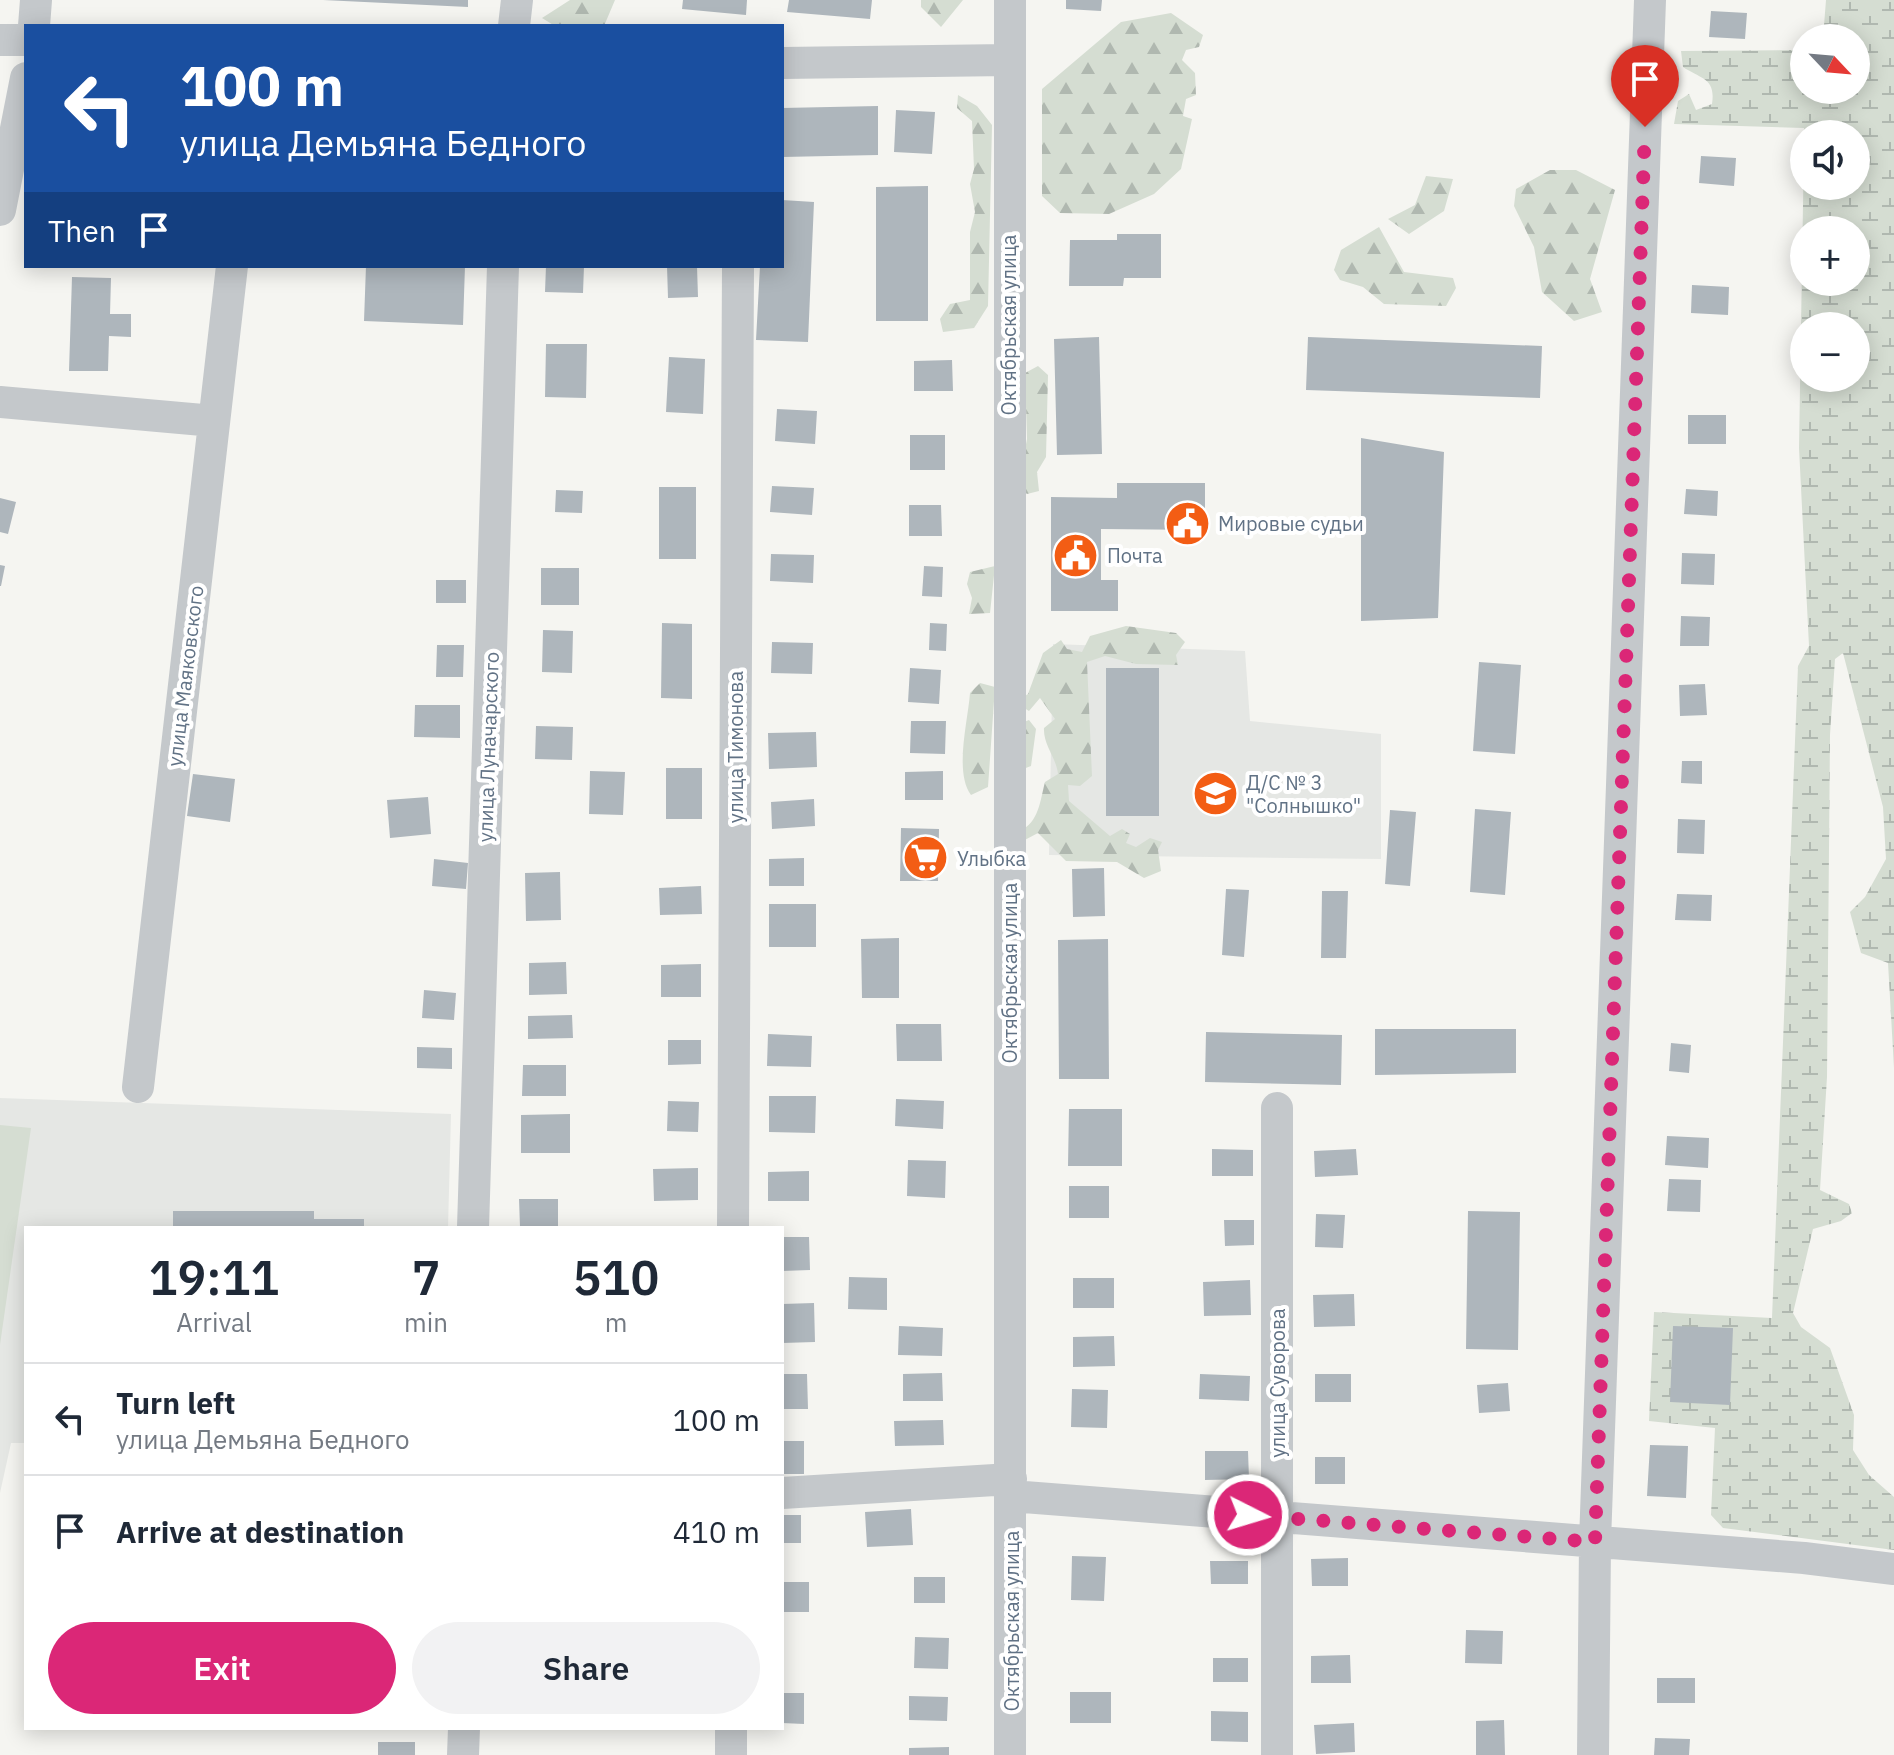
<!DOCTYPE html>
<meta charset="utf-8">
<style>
:root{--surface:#fff;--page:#f2f2f3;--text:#1f2937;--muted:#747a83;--line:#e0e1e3;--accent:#db2777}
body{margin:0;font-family:"IBM Plex Sans",sans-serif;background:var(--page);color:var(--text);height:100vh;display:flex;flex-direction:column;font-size:30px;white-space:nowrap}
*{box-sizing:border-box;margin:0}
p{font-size:26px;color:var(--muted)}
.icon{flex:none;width:44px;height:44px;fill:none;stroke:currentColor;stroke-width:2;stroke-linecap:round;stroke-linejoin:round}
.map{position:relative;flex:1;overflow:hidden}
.drawer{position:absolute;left:24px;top:1226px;width:760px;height:504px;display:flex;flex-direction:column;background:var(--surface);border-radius:0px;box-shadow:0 4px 20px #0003}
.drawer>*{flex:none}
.banner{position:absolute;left:24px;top:24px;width:760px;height:244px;border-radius:0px;box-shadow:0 4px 20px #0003;background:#1a4fa0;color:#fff;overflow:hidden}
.needle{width:52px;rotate:116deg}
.controls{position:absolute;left:1790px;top:24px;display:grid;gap:16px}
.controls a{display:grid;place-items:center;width:80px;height:80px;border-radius:50%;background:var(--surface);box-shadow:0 4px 20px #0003;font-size:40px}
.pin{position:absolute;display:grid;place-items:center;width:68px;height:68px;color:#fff;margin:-82px -34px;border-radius:50% 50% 50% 0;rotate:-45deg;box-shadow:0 0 8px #0007}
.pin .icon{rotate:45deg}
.me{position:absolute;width:88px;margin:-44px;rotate:95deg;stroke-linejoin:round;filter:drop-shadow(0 0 6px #0008)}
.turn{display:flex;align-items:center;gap:28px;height:168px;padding:0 24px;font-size:36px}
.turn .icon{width:104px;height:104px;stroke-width:2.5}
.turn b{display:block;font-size:56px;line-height:68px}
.then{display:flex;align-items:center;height:76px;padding:0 24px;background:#0003;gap:16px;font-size:30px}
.eta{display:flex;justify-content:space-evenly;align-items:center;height:136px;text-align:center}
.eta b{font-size:48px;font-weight:600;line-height:56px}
.button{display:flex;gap:16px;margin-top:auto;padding:16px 24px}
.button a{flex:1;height:92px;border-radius:48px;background:var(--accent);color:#fff;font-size:32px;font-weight:600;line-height:92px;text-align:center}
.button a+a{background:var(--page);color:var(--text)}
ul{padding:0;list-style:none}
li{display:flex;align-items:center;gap:24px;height:112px;padding:0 24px;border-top:2px solid var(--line)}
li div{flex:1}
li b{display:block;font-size:30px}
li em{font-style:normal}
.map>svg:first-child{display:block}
.built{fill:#e5e7e4}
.green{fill:#d5ddd2}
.forest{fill:url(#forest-firs)}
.wetland{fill:url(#wetland-marsh);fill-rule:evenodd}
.building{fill:#aeb6bc}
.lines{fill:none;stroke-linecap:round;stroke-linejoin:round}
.minor{stroke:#c4c8cb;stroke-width:32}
.route{stroke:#db2777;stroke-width:14;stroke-dasharray:0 25.2}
.labels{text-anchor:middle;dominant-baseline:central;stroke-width:8;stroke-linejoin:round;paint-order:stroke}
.street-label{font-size:20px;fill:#617285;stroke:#fff}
.poi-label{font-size:20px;fill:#617285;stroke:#fff;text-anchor:start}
</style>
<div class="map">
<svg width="1894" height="1755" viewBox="0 0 1894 1755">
<defs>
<pattern id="forest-firs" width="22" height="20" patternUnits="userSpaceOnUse" patternTransform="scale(2)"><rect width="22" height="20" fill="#d5ddd2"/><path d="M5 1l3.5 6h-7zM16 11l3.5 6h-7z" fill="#b0b8b0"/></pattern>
<pattern id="wetland-marsh" width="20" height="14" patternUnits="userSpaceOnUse" patternTransform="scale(2)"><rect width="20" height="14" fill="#d5ddd2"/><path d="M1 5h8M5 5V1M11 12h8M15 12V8" fill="none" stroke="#b0b8b0"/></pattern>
</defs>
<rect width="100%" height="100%" fill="#f5f5f1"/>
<path class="built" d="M 1053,644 L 1245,651 L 1250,721 L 1381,734 L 1381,859 L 1049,855 Z
M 0,1098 L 451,1114 L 448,1228 L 26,1228 L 26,1443 L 11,1443 L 0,1493 Z"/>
<path class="green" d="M 0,1125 L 31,1128 L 0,1345 Z"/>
<path class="forest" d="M 570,0 L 615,0 L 604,26 L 555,26 L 542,18 Z
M 921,0 L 963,0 L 941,27 L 921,7 Z
M 1171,13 L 1203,35 L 1199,47 L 1186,50 L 1182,60 L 1195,73 L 1196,95 L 1186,99 L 1183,116 L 1192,119 L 1181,169 L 1154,194 L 1109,214 L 1060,213 L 1042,196 L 1042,89 L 1121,22 Z
M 958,95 L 977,106 L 992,125 L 988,306 L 974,328 L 943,332 L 940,319 L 950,304 L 970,300 L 970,232 L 975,212 L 970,184 L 974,169 L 972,121 L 957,108 Z
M 1550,170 L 1576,170 L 1615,190 L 1590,279 L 1602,312 L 1574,321 L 1542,292 L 1534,247 L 1514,206 L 1516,189 Z
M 1426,176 L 1453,179 L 1444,211 L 1409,234 L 1388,219 L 1415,205 Z
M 1379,227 L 1404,272 L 1453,278 L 1456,288 L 1446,306 L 1384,304 L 1363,287 L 1340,280 L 1334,270 L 1341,250 Z
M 1038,366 L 1048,375 L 1046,457 L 1037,472 L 1039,491 L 1027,494 L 1018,486 L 1027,439 L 1025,373 Z
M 995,566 L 990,613 L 969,614 L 972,598 L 967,584 L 970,572 Z
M 1126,626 L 1176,633 L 1185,642 L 1176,655 L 1178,665 L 1136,664 L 1105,656 L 1087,662 L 1092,776 L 1080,786 L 1068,785 L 1069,801 L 1110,836 L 1122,829 L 1130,834 L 1126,843 L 1136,847 L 1150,838 L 1162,842 L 1158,850 L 1161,871 L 1144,878 L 1117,862 L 1066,861 L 1038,833 L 1021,842 L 1020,831 C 1039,822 1040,801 1045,782 L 1058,774 C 1056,757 1043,745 1044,728 L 1055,719 L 1040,698 L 1029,711 L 1021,706 L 1020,699 L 1028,694 L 1043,653 L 1061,640 L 1067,649 L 1082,652 L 1090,636 Z
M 980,683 L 995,687 L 988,787 L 971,795 C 954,772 968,721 970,693 Z
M 1029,720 L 1036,729 L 1031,766 L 1018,771 L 1019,724 Z"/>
<path class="wetland" d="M 1826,0 L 1894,0 L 1894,1068 L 1888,963 L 1861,953 L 1850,912 L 1865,897 L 1886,859 L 1883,807 L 1843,653 L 1835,659 L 1830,735 L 1827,1077 L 1820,1190 L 1849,1204 L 1852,1213 L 1841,1221 L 1813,1229 L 1793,1313 L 1801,1327 L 1830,1348 L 1854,1415 L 1853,1450 L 1869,1475 L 1894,1497 L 1894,1550 L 1723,1528 L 1711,1515 L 1715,1428 L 1649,1421 L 1654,1312 L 1772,1318 L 1798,666 L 1809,646 L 1799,448 L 1804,144 L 1804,186 L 1856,186 L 1856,134 L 1804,134 L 1804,128 L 1674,124 L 1678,101 L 1689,94 L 1696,110 L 1712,104 C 1716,78 1701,79 1683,67 L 1681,51 L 1804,50 L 1804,90 L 1856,90 L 1856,38 L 1823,38 ZM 1804,230 L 1856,230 L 1856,282 L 1804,282 ZM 1804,326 L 1856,326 L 1856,378 L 1804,378 Z"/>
<path class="building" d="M 323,0 L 468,0 L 468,7 Z
M 683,0 L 747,0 L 746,15 L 682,9 Z
M 789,0 L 872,0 L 870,19 L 787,12 Z
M 1066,0 L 1102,0 L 1101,11 L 1066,9 Z
M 1711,11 L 1747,13 L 1745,39 L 1709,37 Z
M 878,106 L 878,155 L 782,157 L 782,108 Z
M 896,110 L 935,112 L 932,154 L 894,152 Z
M 1701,156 L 1736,158 L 1734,186 L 1699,183 Z
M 928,186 L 928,321 L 876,321 L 876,187 Z
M 782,200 L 814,202 L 808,342 L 756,340 L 760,266 L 782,266 Z
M 1117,234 L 1161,234 L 1161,278 L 1124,278 L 1123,286 L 1069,286 L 1070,240 L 1117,240 Z
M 366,266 L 465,266 L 463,325 L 364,321 Z
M 546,266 L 584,266 L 583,293 L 545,292 Z
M 667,266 L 697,266 L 698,297 L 668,298 Z
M 72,277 L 111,278 L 110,314 L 131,314 L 131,337 L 109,336 L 108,371 L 69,371 Z
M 1692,285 L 1729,287 L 1728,315 L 1691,313 Z
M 1099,337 L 1102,454 L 1057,455 L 1054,339 Z
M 1308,337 L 1542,346 L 1540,398 L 1306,390 Z
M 546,344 L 587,344 L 586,398 L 545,397 Z
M 669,357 L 705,359 L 703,414 L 666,412 Z
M 952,360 L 953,391 L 914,391 L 914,361 Z
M 777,409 L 817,411 L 815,444 L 775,441 Z
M 1688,415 L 1726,415 L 1726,444 L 1688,444 Z
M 910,435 L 945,435 L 945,470 L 910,470 Z
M 1361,438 L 1444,452 L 1438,618 L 1361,621 Z
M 1117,483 L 1205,483 L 1205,530 L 1101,529 L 1101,580 L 1118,580 L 1118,611 L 1051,611 L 1051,497 L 1117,498 Z
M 772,486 L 814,488 L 812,515 L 770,512 Z
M 659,487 L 696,487 L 696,559 L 659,559 Z
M 1686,489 L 1718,491 L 1717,516 L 1684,514 Z
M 556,490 L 583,491 L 582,513 L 555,512 Z
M 0,498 L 16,502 L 8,534 L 0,532 Z
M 909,505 L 941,505 L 942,536 L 909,536 Z
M 1682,553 L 1715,554 L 1714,585 L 1681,584 Z
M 771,554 L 814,555 L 813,583 L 770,581 Z
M 0,565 L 5,566 L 1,586 L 0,586 Z
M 924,566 L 943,567 L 942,597 L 922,596 Z
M 541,568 L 579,568 L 579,605 L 541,605 Z
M 436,580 L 466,580 L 466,603 L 436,603 Z
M 1681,616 L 1710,617 L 1709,646 L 1680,646 Z
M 662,623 L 692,624 L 692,699 L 661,698 Z
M 930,623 L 947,624 L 946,651 L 929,650 Z
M 543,630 L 573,631 L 572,673 L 542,672 Z
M 772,642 L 813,643 L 812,674 L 771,673 Z
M 437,645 L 464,645 L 463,677 L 436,677 Z
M 1479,662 L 1521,665 L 1515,754 L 1473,751 Z
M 910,668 L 941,670 L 939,704 L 908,702 Z
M 1106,668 L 1159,668 L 1159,816 L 1106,816 Z
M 1705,684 L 1707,715 L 1680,716 L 1679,685 Z
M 415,705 L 460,705 L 460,738 L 414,737 Z
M 911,721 L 946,721 L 945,754 L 910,753 Z
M 536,726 L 573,727 L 572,760 L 535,759 Z
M 816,732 L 817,767 L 769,769 L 768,733 Z
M 1682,761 L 1702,761 L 1702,784 L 1681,783 Z
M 666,768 L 702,768 L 702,819 L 666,819 Z
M 590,771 L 625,772 L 623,815 L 589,814 Z
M 943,771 L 943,800 L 905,800 L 905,772 Z
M 193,774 L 235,779 L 230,822 L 187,816 Z
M 428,797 L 431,834 L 390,838 L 387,800 Z
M 814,799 L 815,826 L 772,829 L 771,802 Z
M 1475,809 L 1511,812 L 1505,895 L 1470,892 Z
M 1390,810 L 1416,812 L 1410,886 L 1385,884 Z
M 1678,819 L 1705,820 L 1704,854 L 1677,853 Z
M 901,828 L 939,829 L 938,881 L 900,881 Z
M 804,858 L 804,886 L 769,886 L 769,859 Z
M 434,859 L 468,863 L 466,889 L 432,886 Z
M 1104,868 L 1105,916 L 1073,917 L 1072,869 Z
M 560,872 L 561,920 L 526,921 L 525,873 Z
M 701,886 L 702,914 L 660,915 L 659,888 Z
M 1226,889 L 1249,890 L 1244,957 L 1222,955 Z
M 1322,891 L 1348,891 L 1346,958 L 1321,958 Z
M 1677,894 L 1712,895 L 1711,921 L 1675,920 Z
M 769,904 L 816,904 L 816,947 L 769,947 Z
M 899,938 L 899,998 L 862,998 L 861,939 Z
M 1108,939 L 1109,1079 L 1059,1079 L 1058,940 Z
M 566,962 L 567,994 L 529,995 L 529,963 Z
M 701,964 L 701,997 L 661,997 L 661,965 Z
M 424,990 L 456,993 L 454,1020 L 422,1018 Z
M 572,1015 L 573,1038 L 528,1039 L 528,1016 Z
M 896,1024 L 941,1024 L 942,1061 L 897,1061 Z
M 1375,1029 L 1516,1029 L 1516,1073 L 1375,1075 Z
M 1206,1032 L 1342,1035 L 1341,1085 L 1205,1082 Z
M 768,1034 L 812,1036 L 811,1067 L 767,1066 Z
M 668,1040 L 701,1040 L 701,1064 L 668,1065 Z
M 1671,1043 L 1691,1045 L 1689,1073 L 1669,1071 Z
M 417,1047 L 452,1048 L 452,1069 L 417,1068 Z
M 523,1065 L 566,1065 L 566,1096 L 522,1096 Z
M 769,1096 L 816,1096 L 815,1133 L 769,1132 Z
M 896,1099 L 944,1101 L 943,1129 L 895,1126 Z
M 668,1101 L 699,1102 L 698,1132 L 667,1131 Z
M 1069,1109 L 1122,1109 L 1122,1166 L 1068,1166 Z
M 570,1114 L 570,1153 L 521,1153 L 521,1115 Z
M 1667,1136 L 1709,1138 L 1708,1168 L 1665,1165 Z
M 1212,1149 L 1253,1150 L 1253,1176 L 1212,1176 Z
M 1356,1149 L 1358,1175 L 1315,1177 L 1314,1151 Z
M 908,1160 L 946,1161 L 945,1198 L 907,1196 Z
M 698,1168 L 698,1200 L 654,1201 L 653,1169 Z
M 809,1171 L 809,1201 L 768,1201 L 768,1172 Z
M 1669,1179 L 1701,1180 L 1700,1212 L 1667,1211 Z
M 1069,1186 L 1109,1186 L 1109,1218 L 1069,1218 Z
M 519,1199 L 558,1199 L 558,1226 L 520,1227 Z
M 173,1211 L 314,1211 L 314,1219 L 364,1219 L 364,1228 L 173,1228 Z
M 1468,1211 L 1520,1212 L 1518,1350 L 1466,1349 Z
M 1316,1214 L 1345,1215 L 1343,1248 L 1315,1247 Z
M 1224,1220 L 1254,1220 L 1254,1245 L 1225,1246 Z
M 782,1237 L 809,1237 L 810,1270 L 782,1271 Z
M 849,1277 L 887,1278 L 887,1310 L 848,1309 Z
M 1073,1278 L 1114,1278 L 1114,1308 L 1073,1308 Z
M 1250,1280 L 1251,1315 L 1204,1316 L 1203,1282 Z
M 1354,1294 L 1355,1326 L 1314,1327 L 1313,1295 Z
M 814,1303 L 815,1342 L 782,1343 L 782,1304 Z
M 899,1326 L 943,1328 L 942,1356 L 898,1355 Z
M 1673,1326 L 1733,1328 L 1730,1405 L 1670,1402 Z
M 1114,1336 L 1115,1366 L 1073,1367 L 1073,1337 Z
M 942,1373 L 943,1401 L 903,1401 L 903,1374 Z
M 782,1374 L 807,1374 L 808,1409 L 782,1409 Z
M 1200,1374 L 1250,1376 L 1249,1401 L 1199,1399 Z
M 1315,1374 L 1351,1374 L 1351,1402 L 1315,1402 Z
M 1508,1383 L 1510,1411 L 1479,1413 L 1477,1385 Z
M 1072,1389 L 1108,1390 L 1107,1428 L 1071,1427 Z
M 943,1420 L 944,1445 L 895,1446 L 894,1421 Z
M 782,1441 L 804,1441 L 804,1474 L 782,1474 Z
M 1650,1445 L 1688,1446 L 1686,1498 L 1647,1496 Z
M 1205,1451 L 1248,1451 L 1249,1479 L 1205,1480 Z
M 1315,1457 L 1345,1457 L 1345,1484 L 1315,1484 Z
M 911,1509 L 913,1545 L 867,1547 L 865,1512 Z
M 782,1515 L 801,1515 L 801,1543 L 782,1543 Z
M 1072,1556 L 1106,1557 L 1104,1601 L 1071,1600 Z
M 1348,1558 L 1348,1586 L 1312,1586 L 1311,1559 Z
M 1210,1561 L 1248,1561 L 1248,1584 L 1211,1584 Z
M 914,1577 L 945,1577 L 945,1603 L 914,1603 Z
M 782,1582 L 809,1582 L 809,1612 L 782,1612 Z
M 1466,1630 L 1503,1631 L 1502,1664 L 1465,1663 Z
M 915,1637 L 949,1638 L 948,1669 L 914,1668 Z
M 1350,1655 L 1351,1683 L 1311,1683 L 1311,1656 Z
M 1213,1658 L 1248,1658 L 1248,1682 L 1213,1682 Z
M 1657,1678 L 1695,1678 L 1695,1703 L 1657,1703 Z
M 1070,1692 L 1111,1692 L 1111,1723 L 1070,1723 Z
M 782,1693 L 804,1693 L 804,1724 L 782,1723 Z
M 909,1696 L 948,1697 L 947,1721 L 909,1720 Z
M 1211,1711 L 1248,1712 L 1248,1742 L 1211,1741 Z
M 1504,1720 L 1505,1755 L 1476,1755 L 1476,1721 Z
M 1354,1723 L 1355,1752 L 1316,1754 L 1314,1725 Z
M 1655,1738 L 1690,1739 L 1689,1755 L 1654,1755 Z
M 378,1742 L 415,1742 L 415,1755 L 378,1755 Z
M 949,1747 L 949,1755 L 909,1755 L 909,1748 Z"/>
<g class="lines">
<path class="minor" d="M 34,26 L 36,0
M 514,26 L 517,0
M 0,40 L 26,40
M 782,63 L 1008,60
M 0,210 L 26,78
M 0,402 L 214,421
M 138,1087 L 232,266
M 1277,1108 L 1277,1755
M 473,1228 L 503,266
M 733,1228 L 738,266
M 782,1493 L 1011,1479
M 1011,1496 L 1804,1558 L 1894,1569
M 463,1755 L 464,1728
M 731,1755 L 731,1728
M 1010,1755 L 1010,0
M 1593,1755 L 1595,1542 L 1650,0"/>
</g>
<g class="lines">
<path class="route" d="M 1248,1515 L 1595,1542 L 1645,127"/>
</g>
<defs>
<symbol id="civic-disc" viewBox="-11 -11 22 22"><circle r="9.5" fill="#f35d14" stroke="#fff"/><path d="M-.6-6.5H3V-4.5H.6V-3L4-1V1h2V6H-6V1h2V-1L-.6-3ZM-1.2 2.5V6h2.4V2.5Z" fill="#fff"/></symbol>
<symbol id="school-disc" viewBox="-11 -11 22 22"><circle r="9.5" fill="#f35d14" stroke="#fff"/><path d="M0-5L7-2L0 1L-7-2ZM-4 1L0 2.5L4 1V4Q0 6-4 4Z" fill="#fff"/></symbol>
<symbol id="supermarket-disc" viewBox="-11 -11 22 22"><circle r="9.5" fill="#f35d14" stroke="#fff"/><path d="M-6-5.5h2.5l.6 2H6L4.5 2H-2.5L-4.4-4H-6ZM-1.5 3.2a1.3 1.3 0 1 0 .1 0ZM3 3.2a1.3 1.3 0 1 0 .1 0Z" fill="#fff"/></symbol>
</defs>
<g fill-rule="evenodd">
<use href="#civic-disc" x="1162" y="498" width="51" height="51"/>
<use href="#civic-disc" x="1050" y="530" width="51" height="51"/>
<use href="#school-disc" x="1190" y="768" width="51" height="51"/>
<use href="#supermarket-disc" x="900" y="832" width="51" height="51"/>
</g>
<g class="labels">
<g class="street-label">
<text transform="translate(1008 325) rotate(-90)">Октябрьская улица</text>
<text transform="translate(185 676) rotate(-83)">улица Маяковского</text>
<text transform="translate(488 747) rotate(-88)">улица Луначарского</text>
<text transform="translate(735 747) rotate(-90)">улица Тимонова</text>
<text transform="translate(1009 973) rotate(-90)">Октябрьская улица</text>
<text transform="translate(1277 1383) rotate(-90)">улица Суворова</text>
<text transform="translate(1011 1621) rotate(-90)">Октябрьская улица</text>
</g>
<g class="poi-label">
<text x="1218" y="523">Мировые судьи</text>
<text x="1107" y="555">Почта</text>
<text x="1246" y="782">Д/С № 3<tspan x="1246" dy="23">"Солнышко"</tspan></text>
<text x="957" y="858">Улыбка</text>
</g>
</g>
</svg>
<div class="controls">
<a><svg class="needle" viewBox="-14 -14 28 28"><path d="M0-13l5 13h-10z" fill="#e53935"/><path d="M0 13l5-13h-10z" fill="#747a83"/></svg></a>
<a><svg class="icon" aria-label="sound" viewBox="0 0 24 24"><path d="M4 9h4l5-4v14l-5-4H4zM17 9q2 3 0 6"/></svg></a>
<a>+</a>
<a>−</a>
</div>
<div class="pin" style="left:1645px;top:127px;background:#d93025"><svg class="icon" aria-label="arrive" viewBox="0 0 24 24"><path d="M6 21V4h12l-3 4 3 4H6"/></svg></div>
<svg class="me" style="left:1248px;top:1515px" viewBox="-20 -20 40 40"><circle r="17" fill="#db2777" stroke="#fff" stroke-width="3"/><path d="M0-11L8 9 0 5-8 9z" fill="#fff"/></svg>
<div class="banner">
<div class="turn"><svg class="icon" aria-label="left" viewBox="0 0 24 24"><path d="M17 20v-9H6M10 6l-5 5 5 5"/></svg><div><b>100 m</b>улица Демьяна Бедного</div></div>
<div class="then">Then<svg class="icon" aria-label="arrive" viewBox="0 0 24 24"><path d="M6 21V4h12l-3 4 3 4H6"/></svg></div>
</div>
<section class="drawer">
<div class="eta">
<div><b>19:11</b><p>Arrival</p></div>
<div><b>7</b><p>min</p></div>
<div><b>510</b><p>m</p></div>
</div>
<ul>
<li><svg class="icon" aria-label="left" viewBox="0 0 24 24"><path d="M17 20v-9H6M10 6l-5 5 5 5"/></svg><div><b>Turn left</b><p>улица Демьяна Бедного</p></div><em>100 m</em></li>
<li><svg class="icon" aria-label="arrive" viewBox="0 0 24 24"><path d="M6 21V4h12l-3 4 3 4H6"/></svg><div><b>Arrive at destination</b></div><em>410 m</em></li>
</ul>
<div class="button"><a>Exit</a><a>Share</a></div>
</section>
</div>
